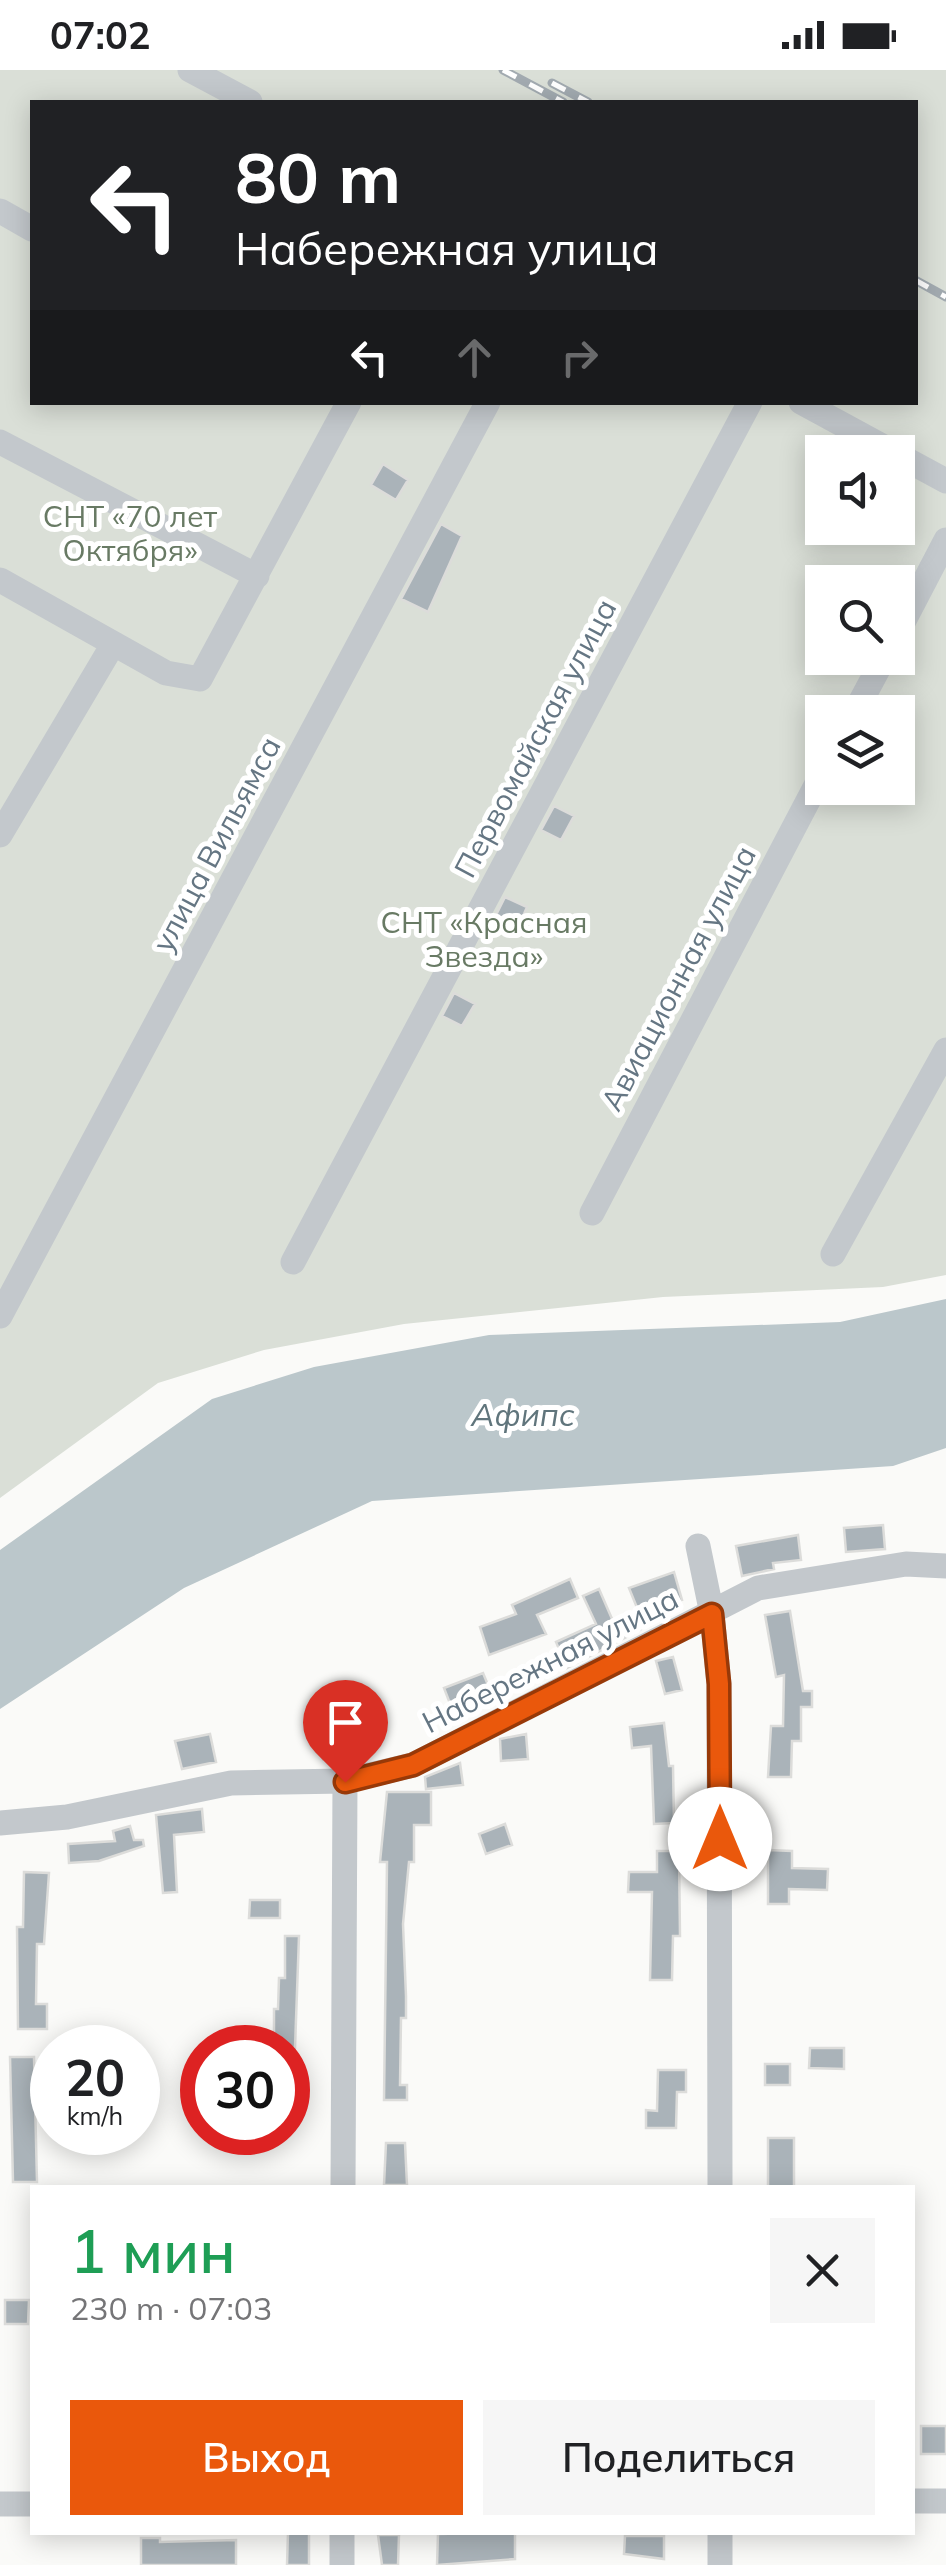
<!DOCTYPE html>
<html lang="ru">
<meta charset="utf-8">
<style>
:root{--surface:#fff;--page:#f6f6f6;--text:#202124;--muted:#757577;--accent:#ea580c}
body{margin:0;font-family:Mulish,sans-serif;background:var(--page);color:var(--text);height:100vh;display:flex;flex-direction:column;font-size:38px;white-space:nowrap}
*{box-sizing:border-box;margin:0}
p{font-size:32px;color:var(--muted)}
.icon{flex:none;width:55px;height:55px;fill:none;stroke:currentColor;stroke-width:2;stroke-linecap:round;stroke-linejoin:round}
.map{position:relative;flex:1;overflow:hidden}
.drawer{position:absolute;left:30px;top:2115px;width:885px;height:350px;display:flex;flex-direction:column;background:var(--surface);border-radius:0px;box-shadow:0 5px 25px #0003}
.drawer>*{flex:none}
.banner{position:absolute;left:30px;top:30px;width:888px;height:305px;border-radius:0px;box-shadow:0 5px 25px #0003;background:#202124;color:#fff;overflow:hidden}
.tools{position:absolute;left:805px;top:365px;display:grid;gap:20px}
.tools a{display:grid;place-items:center;width:110px;height:110px;border-radius:0px;background:var(--surface);box-shadow:0 5px 25px #0003;font-size:50px}
.speed{position:absolute;left:30px;top:1955px;display:flex;gap:20px;font-size:50px;font-weight:700;text-align:center}
.speed>*{display:grid;place-content:center;width:130px;height:130px;border-radius:50%;background:var(--surface);box-shadow:0 5px 25px #0003;line-height:1}
.speed small{font-size:25px;font-weight:400}
.speed .limit{border:15px solid #d22;background:#fff;color:#111}
.pin{position:absolute;display:grid;place-items:center;width:85px;height:85px;color:#fff;margin:-102px -42px;border-radius:50% 50% 50% 0;rotate:-45deg;box-shadow:0 0 10px #0007}
.pin .icon{rotate:45deg}
.me{position:absolute;width:110px;margin:-55px;rotate:0deg;stroke-linejoin:round;filter:drop-shadow(0 0 8px #0008)}
.turn{display:flex;align-items:center;gap:35px;height:210px;padding:0 40px;font-size:45px}
.turn .icon{width:130px;height:130px;stroke-width:2.5}
.turn b{display:block;font-size:70px;line-height:85px}
.lanes{display:flex;align-items:center;height:95px;padding:0 40px;background:#0003;justify-content:center;gap:50px;direction:ltr}
.lanes .off{opacity:.35}
.round{display:grid;place-items:center;flex:none;width:105px;height:105px;border-radius:0px;background:var(--page)}
.overview{display:flex;align-items:center;justify-content:space-between;height:170px;padding:0 40px}
h1{font-size:60px;font-weight:600;line-height:75px;color:#1e9e55}
.cta{display:flex;gap:20px;margin-top:auto;padding:20px 40px}
.cta a{flex:1;height:115px;border-radius:0px;background:var(--accent);color:#fff;font-size:40px;font-weight:600;line-height:115px;text-align:center}
.cta a+a{background:var(--page);color:var(--text)}
.status{display:flex;justify-content:space-between;align-items:center;height:70px;padding:0 50px;background:var(--surface);direction:ltr}
.status svg{height:28px;fill:currentColor}
.map>svg:first-child{display:block}
.green{fill:#dadfd7;fill-rule:evenodd}
.water{fill:#bbc7cb}
.building{fill:#aab3b9;stroke:#dcdcda;stroke-width:2.5}
.lines{fill:none;stroke-linecap:round;stroke-linejoin:round}
.minor{stroke:#c3c8cc;stroke-width:25}
.rail-casing{stroke:#a2aab0;stroke-width:9}
.rail{stroke:#fff;stroke-width:5;stroke-dasharray:15;stroke-linecap:butt}
.route-casing{stroke:#983908;stroke-width:25}
.route{stroke:#ea580c;stroke-width:18}
.labels{text-anchor:middle;dominant-baseline:central;stroke-width:10;stroke-linejoin:round;paint-order:stroke}
.park-label{font-size:30px;fill:#687a64;stroke:#fff}
.street-label{font-size:30px;fill:#657683;stroke:#fff}
.water-label{font-size:32px;font-style:italic;fill:#60757c;stroke:#fff}
</style>
<div class="status"><b>07:02</b><svg viewBox="0 0 49 12"><path d="M0 12V9h3v3zM5 12V6h3v6zM10 12V3h3v9zM15 12V0h3v12zM26 1h20v11H26zM47 4h2v5h-2z"/></svg></div>
<div class="map">
<svg width="946" height="2495" viewBox="0 0 946 2495">
<rect width="100%" height="100%" fill="#fafaf8"/>
<path class="green" d="M 0,0 L 946,0 L 946,1205 L 883,1217 L 663,1227 L 404,1254 L 264,1280 L 158,1313 L 0,1428 ZM 32,32 L 915,32 L 915,332 L 32,332 ZM 822,382 L 898,382 L 898,458 L 822,458 ZM 822,512 L 898,512 L 898,588 L 822,588 ZM 822,642 L 898,642 L 898,718 L 822,718 Z"/>
<path class="water" d="M 946,1229 L 946,1378 L 893,1396 L 372,1431 L 184,1518 L 0,1639 L 0,1480 L 212,1329 L 314,1297 L 489,1265 L 840,1252 Z"/>
<path class="building" d="M 383,394 L 408,410 L 396,430 L 371,415 Z
M 441,454 L 462,466 L 428,542 L 401,529 Z
M 554,736 L 574,746 L 561,770 L 541,760 Z
M 505,827 L 527,837 L 516,863 L 492,853 Z
M 454,923 L 475,934 L 462,956 L 442,946 Z
M 883,1455 L 885,1479 L 846,1482 L 844,1458 Z
M 798,1465 L 801,1490 L 773,1493 L 774,1499 L 742,1506 L 736,1476 Z
M 674,1502 L 682,1530 L 652,1539 L 654,1544 L 642,1550 L 629,1518 Z
M 570,1509 L 578,1528 L 537,1545 L 546,1564 L 489,1585 L 480,1557 L 516,1544 L 512,1535 Z
M 599,1519 L 616,1558 L 635,1550 L 640,1560 L 567,1598 L 556,1572 L 596,1554 L 583,1526 Z
M 790,1541 L 803,1621 L 812,1621 L 812,1637 L 801,1637 L 801,1671 L 792,1671 L 791,1707 L 768,1707 L 771,1656 L 783,1656 L 784,1605 L 776,1607 L 765,1545 Z
M 673,1587 L 682,1620 L 665,1624 L 656,1591 Z
M 483,1603 L 493,1627 L 454,1644 L 444,1618 Z
M 361,1642 L 373,1672 L 352,1680 L 349,1674 L 323,1689 L 307,1661 Z
M 664,1653 L 669,1696 L 673,1696 L 674,1753 L 654,1754 L 651,1676 L 632,1678 L 630,1657 Z
M 210,1664 L 216,1692 L 182,1699 L 175,1671 Z
M 526,1664 L 528,1689 L 501,1691 L 500,1669 Z
M 460,1693 L 463,1715 L 426,1719 L 425,1707 Z
M 387,1722 L 431,1722 L 431,1755 L 414,1755 L 414,1792 L 409,1792 L 403,1854 L 406,1926 L 406,1948 L 401,1948 L 400,2015 L 407,2015 L 407,2030 L 384,2030 L 387,1792 L 380,1792 Z
M 202,1739 L 204,1762 L 174,1765 L 177,1822 L 163,1823 L 156,1745 Z
M 505,1754 L 512,1775 L 486,1784 L 479,1764 Z
M 130,1756 L 134,1770 L 143,1770 L 144,1776 L 99,1791 L 69,1793 L 68,1774 L 115,1771 L 113,1761 Z
M 768,1780 L 792,1781 L 792,1798 L 828,1799 L 827,1820 L 789,1819 L 789,1834 L 768,1834 Z
M 657,1781 L 679,1781 L 680,1866 L 673,1866 L 672,1910 L 650,1910 L 652,1822 L 628,1822 L 629,1802 L 657,1802 Z
M 24,1802 L 49,1803 L 44,1874 L 37,1874 L 36,1934 L 47,1934 L 47,1959 L 18,1959 L 17,1857 L 23,1857 Z
M 250,1830 L 280,1830 L 280,1848 L 249,1848 Z
M 285,1866 L 299,1866 L 295,1978 L 274,1978 L 274,1939 L 278,1939 L 279,1908 L 285,1908 Z
M 810,1978 L 844,1978 L 844,1999 L 809,1998 Z
M 10,1987 L 34,1987 L 37,2112 L 13,2112 Z
M 765,1994 L 790,1994 L 790,2015 L 765,2015 Z
M 658,2000 L 686,2000 L 686,2022 L 677,2022 L 676,2058 L 646,2058 L 646,2040 L 657,2041 Z
M 768,2068 L 794,2068 L 794,2118 L 768,2118 Z
M 386,2073 L 405,2073 L 407,2115 L 384,2115 Z
M 5,2230 L 29,2230 L 28,2254 L 5,2254 Z
M 921,2356 L 946,2356 L 946,2384 L 921,2384 Z
M 288,2462 L 309,2462 L 309,2495 L 287,2495 Z
M 515,2462 L 515,2489 L 437,2495 L 438,2464 Z
M 378,2465 L 399,2465 L 398,2495 L 382,2495 Z
M 625,2466 L 664,2466 L 664,2489 L 624,2484 Z
M 141,2468 L 160,2468 L 160,2472 L 236,2470 L 236,2495 L 141,2495 Z"/>
<g class="lines">
<path class="minor" d="M 190,0 L 250,32
M 0,141 L 32,159
M 801,332 L 893,382
M 0,372 L 257,506
M 898,385 L 946,411
M 0,510 L 166,603 L 200,609 L 349,332
M 898,562 L 946,470
M 855,642 L 884,588
M 0,765 L 112,576
M 592,1143 L 822,704
M 833,1184 L 946,980
M 293,1192 L 750,332
M 0,1246 L 488,332
M 698,1476 L 712,1544 L 719,1614 L 720,2118
M 0,1753 L 67,1747 L 231,1713 L 345,1711 L 413,1695 L 758,1518 L 906,1494 L 946,1496
M 343,2118 L 345,1711
M 912,2431 L 946,2431
M 0,2434 L 32,2434
M 342,2462 L 342,2495
M 720,2462 L 720,2495"/>
<defs>
<path id="rail" d="M 503,0 L 563,32
M 552,13 L 588,32
M 915,210 L 946,227"/>
</defs>
<use href="#rail" class="rail-casing"/>
<use href="#rail" class="rail"/>
</g>
<g class="lines">
<defs>
<path id="route" d="M 345,1712 L 413,1695 L 712,1544 L 719,1614 L 720,1769"/>
</defs>
<use href="#route" class="route-casing"/>
<use href="#route" class="route"/>
</g>
<g class="labels">
<g class="park-label">
<text x="130" y="446">СНТ «70 лет<tspan x="130" dy="34">Октября»</tspan></text>
<text x="484" y="852">СНТ «Красная<tspan x="484" dy="34">Звезда»</tspan></text>
</g>
<g class="street-label">
<text transform="translate(535 668) rotate(-62)">Первомайская улица</text>
<text transform="translate(216 774) rotate(-62)">улица Вильямса</text>
<text transform="translate(678 908) rotate(-62)">Авиационная улица</text>
<text transform="translate(550 1590) rotate(-27)">Набережная улица</text>
</g>
<g class="water-label">
<text x="523" y="1344">Афипс</text>
</g>
</g>
</svg>
<div class="tools">
<a><svg class="icon" aria-label="sound" viewBox="0 0 24 24"><path d="M4 9h4l5-4v14l-5-4H4zM17 9q2 3 0 6"/></svg></a>
<a><svg class="icon" aria-label="search" viewBox="0 0 24 24"><circle cx="10" cy="10" r="6"/><path d="M15 15l6 6"/></svg></a>
<a><svg class="icon" aria-label="layers" viewBox="0 0 24 24"><path d="M12 4l9 5-9 5-9-5zM3 14l9 5 9-5"/></svg></a>
</div>
<div class="speed"><div>20<small>km/h</small></div><div class="limit">30</div></div>
<div class="pin" style="left:345px;top:1712px;background:#d93025"><svg class="icon" aria-label="arrive" viewBox="0 0 24 24"><path d="M6 21V4h12l-3 4 3 4H6"/></svg></div>
<svg class="me" style="left:720px;top:1769px" viewBox="-20 -20 40 40"><circle r="19" fill="#fff"/><path d="M0-13L10 11 0 6-10 11z" fill="#ea580c"/></svg>
<div class="banner">
<div class="turn"><svg class="icon" aria-label="left" viewBox="0 0 24 24"><path d="M17 20v-9H6M10 6l-5 5 5 5"/></svg><div><b>80 m</b>Набережная улица</div></div>
<div class="lanes"><svg class="icon" aria-label="left" viewBox="0 0 24 24"><path d="M17 20v-9H6M10 6l-5 5 5 5"/></svg><svg class="icon off" aria-label="ahead" viewBox="0 0 24 24"><path d="M12 20V5M6 11l6-6 6 6"/></svg><svg class="icon off" aria-label="right" viewBox="0 0 24 24"><path d="M7 20v-9h11M14 6l5 5-5 5"/></svg></div>
</div>
<section class="drawer">
<div class="overview"><div><h1>1 мин</h1><p>230 m · 07:03</p></div><a class="round"><svg class="icon" aria-label="close" viewBox="0 0 24 24"><path d="M6 6l12 12M18 6L6 18"/></svg></a></div>
<div class="cta"><a>Выход</a><a>Поделиться</a></div>
</section>
</div>
